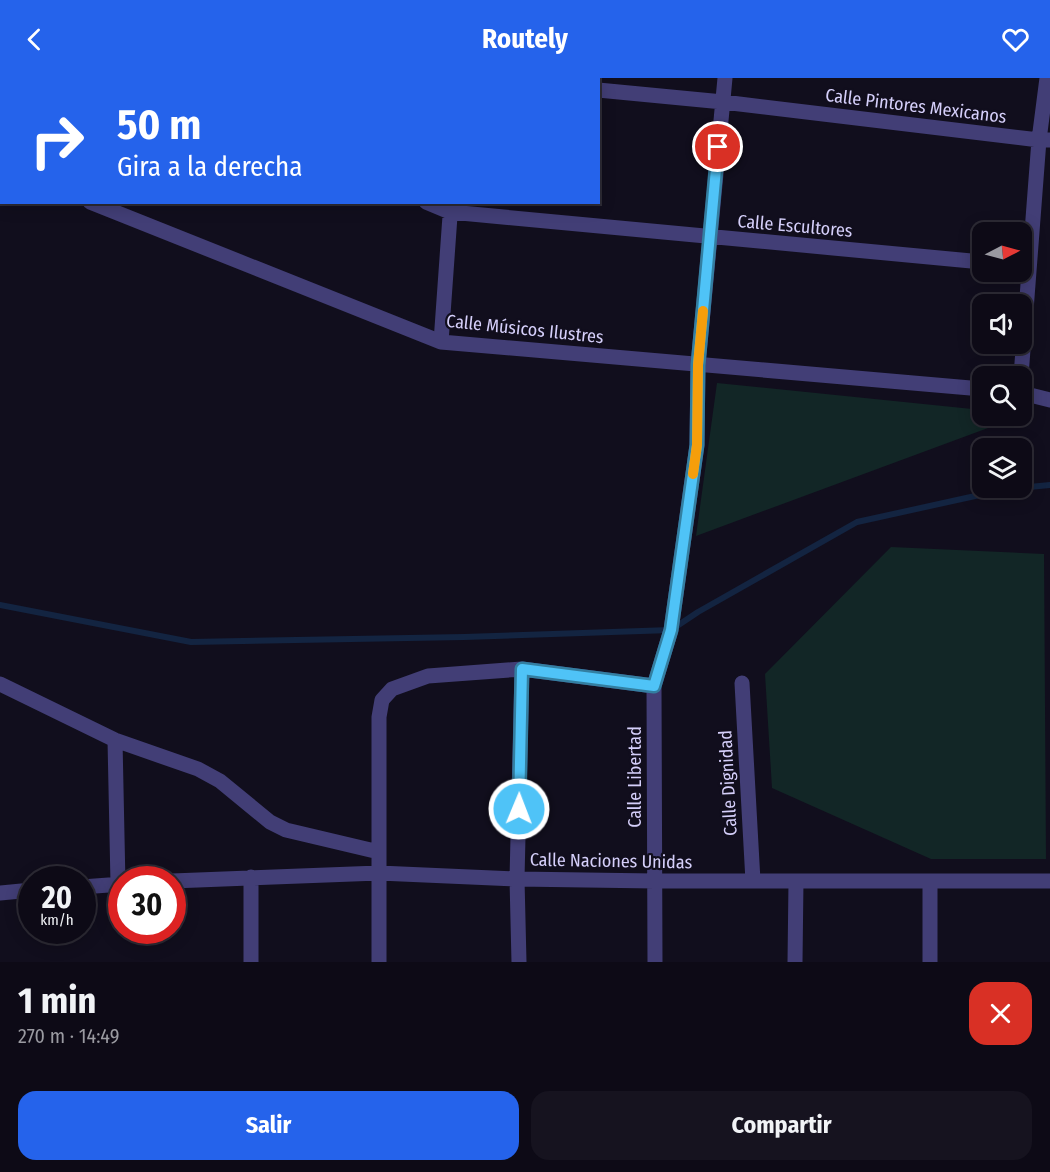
<!DOCTYPE html>
<html lang="es">
<meta charset="utf-8">
<style>
:root{--surface:#0d0a16;--page:#16131f;--text:#f1f3f6;--muted:#9a9aa1;--line:#2d2b35;--accent:#2563eb}
body{margin:0;font-family:"Fira Sans Condensed",sans-serif;background:var(--page);color:var(--text);height:100vh;display:flex;flex-direction:column;font-size:22px;white-space:nowrap}
*{box-sizing:border-box;margin:0}
p{font-size:20px;color:var(--muted)}
.icon{flex:none;width:33px;height:33px;fill:none;stroke:currentColor;stroke-width:2;stroke-linecap:round;stroke-linejoin:round}
.map{position:relative;height:884px;overflow:hidden}
.sheet{display:flex;flex-direction:column;background:var(--surface);flex:1}
.sheet>*{flex:none}
.banner{position:absolute;left:0px;top:0px;width:600px;height:126px;box-shadow:0 3px 15px #0003,0 0 0 2px var(--line);background:#2563eb;color:#fff;overflow:hidden}
.needle{width:39px;rotate:84deg}
.tools{position:absolute;left:972px;top:144px;display:grid;gap:12px}
.tools a{display:grid;place-items:center;width:60px;height:60px;border-radius:12px;background:var(--surface);box-shadow:0 3px 15px #0003,0 0 0 2px var(--line);font-size:30px}
.speed{position:absolute;left:18px;top:788px;display:flex;gap:12px;font-size:30px;font-weight:700;text-align:center}
.speed>*{display:grid;place-content:center;width:78px;height:78px;border-radius:50%;background:var(--surface);box-shadow:0 3px 15px #0003,0 0 0 2px var(--line);line-height:1}
.speed small{font-size:15px;font-weight:400}
.speed .limit{border:9px solid #d22;background:#fff;color:#111}
.pin{position:absolute;display:grid;place-items:center;width:51px;height:51px;color:#fff;margin:-26px;border:3px solid #fff;border-radius:50%;box-shadow:0 2px 6px #0007}
.me{position:absolute;width:66px;margin:-33px;rotate:1deg;stroke-linejoin:round;filter:drop-shadow(0 0 4px #0008)}
.turn{display:flex;align-items:center;gap:21px;height:126px;padding:0 18px;font-size:27px}
.turn .icon{width:78px;height:78px;stroke-width:2.5}
.turn b{display:block;font-size:42px;line-height:51px}
.round{display:grid;place-items:center;flex:none;width:63px;height:63px;border-radius:18px;background:var(--page)}
.overview{display:flex;align-items:center;justify-content:space-between;height:102px;padding:0 18px}
h1{font-size:36px;font-weight:700;line-height:45px}
.cta{display:flex;gap:12px;margin-top:auto;padding:12px 18px}
.cta a{flex:1;height:69px;border-radius:18px;background:var(--accent);color:#fff;font-size:24px;font-weight:700;line-height:69px;text-align:center}
.cta a+a{background:var(--page);color:var(--text)}
header{display:flex;justify-content:space-between;align-items:center;height:78px;padding:0 18px;background:var(--accent);color:#fff;font-size:27px;font-weight:700}
.map>svg:first-child{display:block}
.green{fill:#122626}
.lines{fill:none;stroke-linecap:round;stroke-linejoin:round}
.stream{stroke:#132441;stroke-width:6}
.minor{stroke:#423e76;stroke-width:15}
.route-casing{stroke:#337fa1;stroke-width:15}
.route{stroke:#4fc3f7;stroke-width:10}
.slow{stroke:#f59e0b;stroke-width:10}
.labels{text-anchor:middle;dominant-baseline:central;stroke-width:4.5;stroke-linejoin:round;paint-order:stroke}
.street-label{font-size:18px;fill:#d5cffa;stroke:#110e1d}
</style>
<header><svg class="icon" aria-label="back" viewBox="0 0 24 24"><path d="M15 5l-7 7 7 7"/></svg>Routely<svg class="icon" aria-label="heart" viewBox="0 0 24 24"><path d="M12 20l-8-8c-3-5 5-10 8-4 3-6 11-1 8 4z"/></svg></header>
<div class="map">
<svg width="1050" height="884" viewBox="0 0 1050 884">
<rect width="100%" height="100%" fill="#110e1d"/>
<path class="green" d="M 717,305 L 982,332 L 982,338 L 989,338 L 988,350 L 696,458 Z
M 891,469 L 1044,476 L 1046,781 L 931,781 L 772,710 L 765,596 Z"/>
<g class="lines">
<path class="stream" d="M 0,527 L 191,564 L 464,559 L 671,552 L 698,534 L 857,444 L 1007,411 L 1050,407"/>
<path class="minor" d="M 120,0 L 123,2
M 457,0 L 470,2
M 584,2 L 585,0
M 598,12 L 723,24 L 1039,62 L 1050,62
M 0,89 L 2,90
M 90,124 L 441,264 L 982,311
M 426,124 L 450,134 L 982,184
M 441,264 L 451,124
M 1021,298 L 1039,62 L 1047,0
M 1022,315 L 1050,322
M 742,605 L 753,803
M 0,606 L 115,662 L 198,691 L 220,703 L 270,744 L 286,752 L 379,774
M 115,662 L 118,806
M 251,799 L 251,884
M 172,803 L 379,795 L 517,801 L 655,803 L 1050,803
M 82,809 L 122,806
M 0,815 L 32,812
M 379,884 L 379,639 L 382,622 L 392,611 L 428,598 L 522,591 L 654,608
M 519,884 L 517,801 L 522,591
M 655,884 L 654,608 L 671,552 L 697,367 L 698,287 L 725,0
M 795,884 L 796,803
M 930,884 L 930,803"/>
</g>
<g class="lines">
<defs>
<path id="route" d="M 519,731 L 522,591 L 654,608 L 671,552 L 697,367 L 698,287 L 718,69"/>
</defs>
<use href="#route" class="route-casing"/>
<use href="#route" class="route"/>
<path class="slow" d="M 693,396 L 697,367 L 698,287 L 703,233"/>
</g>
<g class="labels">
<g class="street-label">
<text transform="translate(916 28) rotate(7)">Calle Pintores Mexicanos</text>
<text transform="translate(795 148) rotate(5)">Calle Escultores</text>
<text transform="translate(525 251) rotate(6)">Calle Músicos Ilustres</text>
<text transform="translate(635 699) rotate(-90)">Calle Libertad</text>
<text transform="translate(728 705) rotate(-93)">Calle Dignidad</text>
<text transform="translate(611 783) rotate(1)">Calle Naciones Unidas</text>
</g>
</g>
</svg>
<div class="tools">
<a><svg class="needle" viewBox="-14 -14 28 28"><path d="M0-13l5 13h-10z" fill="#e53935"/><path d="M0 13l5-13h-10z" fill="#9a9aa1"/></svg></a>
<a><svg class="icon" aria-label="sound" viewBox="0 0 24 24"><path d="M4 9h4l5-4v14l-5-4H4zM17 9q2 3 0 6"/></svg></a>
<a><svg class="icon" aria-label="search" viewBox="0 0 24 24"><circle cx="10" cy="10" r="6"/><path d="M15 15l6 6"/></svg></a>
<a><svg class="icon" aria-label="layers" viewBox="0 0 24 24"><path d="M12 4l9 5-9 5-9-5zM3 14l9 5 9-5"/></svg></a>
</div>
<div class="speed"><div>20<small>km/h</small></div><div class="limit">30</div></div>
<div class="pin" style="left:718px;top:69px;background:#d93025"><svg class="icon" aria-label="arrive" viewBox="0 0 24 24"><path d="M6 21V4h12l-3 4 3 4H6"/></svg></div>
<svg class="me" style="left:519px;top:731px" viewBox="-20 -20 40 40"><circle r="17" fill="#4fc3f7" stroke="#fff" stroke-width="3"/><path d="M0-11L8 9 0 5-8 9z" fill="#fff"/></svg>
<div class="banner">
<div class="turn"><svg class="icon" aria-label="right" viewBox="0 0 24 24"><path d="M7 20v-9h11M14 6l5 5-5 5"/></svg><div><b>50 m</b>Gira a la derecha</div></div>
</div>
</div>
<section class="sheet">
<div class="overview"><div><h1>1 min</h1><p>270 m · 14:49</p></div><a class="round" style="background:#d93025;color:#fff"><svg class="icon" aria-label="close" viewBox="0 0 24 24"><path d="M6 6l12 12M18 6L6 18"/></svg></a></div>
<div class="cta"><a>Salir</a><a>Compartir</a></div>
</section>
